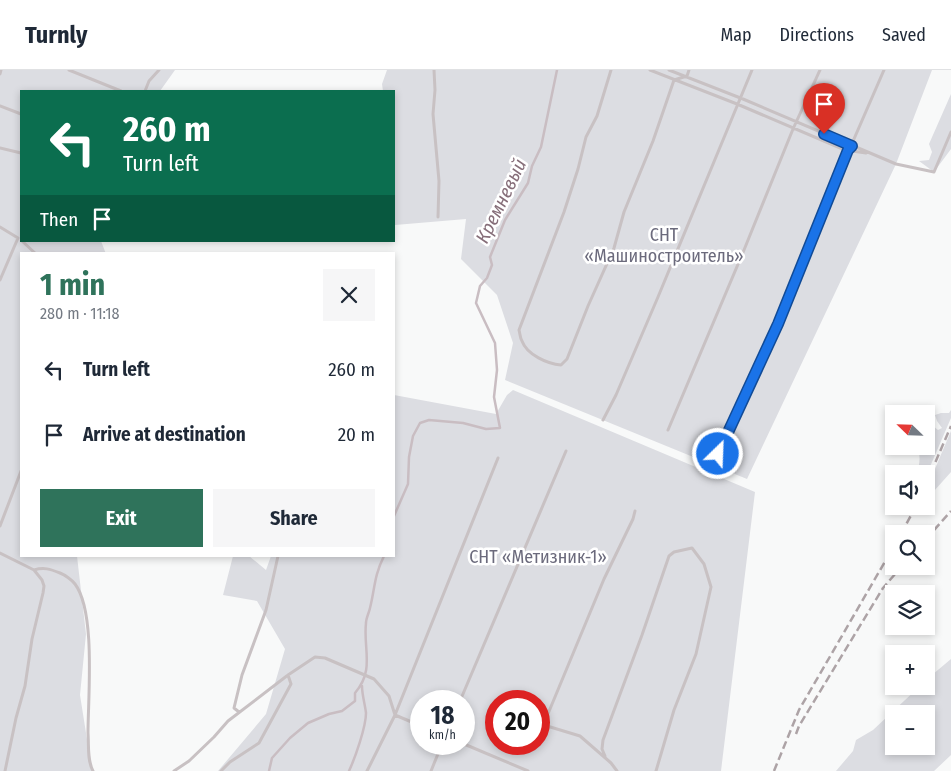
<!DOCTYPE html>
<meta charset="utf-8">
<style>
:root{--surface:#fff;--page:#f6f6f7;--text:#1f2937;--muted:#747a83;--line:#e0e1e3;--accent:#2f735b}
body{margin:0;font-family:"Fira Sans Condensed",sans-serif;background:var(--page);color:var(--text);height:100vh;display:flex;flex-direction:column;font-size:19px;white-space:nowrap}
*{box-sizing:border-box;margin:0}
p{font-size:16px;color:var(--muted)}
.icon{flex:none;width:28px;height:28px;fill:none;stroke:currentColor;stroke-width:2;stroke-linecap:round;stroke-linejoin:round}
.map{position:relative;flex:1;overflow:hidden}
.sheet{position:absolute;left:20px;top:182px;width:375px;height:305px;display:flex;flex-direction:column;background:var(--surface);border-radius:0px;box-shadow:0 2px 8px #0003}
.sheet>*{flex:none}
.banner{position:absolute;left:20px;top:20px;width:375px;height:152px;border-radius:0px;box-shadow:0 2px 8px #0003;background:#0b6e4f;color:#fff;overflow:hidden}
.needle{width:32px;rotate:293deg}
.tools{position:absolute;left:885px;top:335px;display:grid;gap:10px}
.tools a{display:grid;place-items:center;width:50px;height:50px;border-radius:0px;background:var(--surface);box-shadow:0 2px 8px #0003;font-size:25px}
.speed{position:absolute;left:410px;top:620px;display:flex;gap:10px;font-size:25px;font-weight:700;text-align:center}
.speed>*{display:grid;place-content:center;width:65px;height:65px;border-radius:50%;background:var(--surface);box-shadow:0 2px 8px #0003;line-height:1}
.speed small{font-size:12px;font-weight:400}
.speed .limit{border:8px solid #d22;background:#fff;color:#111}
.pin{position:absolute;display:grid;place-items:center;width:42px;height:42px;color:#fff;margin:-51px -21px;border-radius:50% 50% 50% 0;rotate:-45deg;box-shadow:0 0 5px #0007}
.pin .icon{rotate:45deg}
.me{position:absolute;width:55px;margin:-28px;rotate:24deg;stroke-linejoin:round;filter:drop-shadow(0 0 4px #0008)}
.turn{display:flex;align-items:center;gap:18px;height:105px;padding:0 20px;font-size:22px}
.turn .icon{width:65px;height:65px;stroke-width:2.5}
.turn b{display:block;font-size:35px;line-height:42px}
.then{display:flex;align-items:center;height:48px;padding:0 20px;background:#0003;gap:10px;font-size:19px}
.round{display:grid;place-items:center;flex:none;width:52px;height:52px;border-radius:0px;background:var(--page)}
.headline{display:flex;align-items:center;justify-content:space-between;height:85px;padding:0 20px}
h1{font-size:30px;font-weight:700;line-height:38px;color:var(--accent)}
.cta{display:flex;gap:10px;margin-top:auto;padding:10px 20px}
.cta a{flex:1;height:58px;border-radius:0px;background:var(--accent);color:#fff;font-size:20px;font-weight:700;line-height:58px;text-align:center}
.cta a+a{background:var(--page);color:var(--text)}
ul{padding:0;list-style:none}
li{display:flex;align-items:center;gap:15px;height:65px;padding:0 20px}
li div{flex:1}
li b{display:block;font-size:19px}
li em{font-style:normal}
header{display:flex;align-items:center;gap:30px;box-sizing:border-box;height:70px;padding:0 25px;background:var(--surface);border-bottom:1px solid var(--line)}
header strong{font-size:24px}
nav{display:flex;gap:28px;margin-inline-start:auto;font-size:18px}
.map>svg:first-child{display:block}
.green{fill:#dcdde2;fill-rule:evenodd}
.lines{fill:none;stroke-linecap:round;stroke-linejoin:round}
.stream{stroke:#c9bdc2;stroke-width:2.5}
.lane{stroke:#c8c1c3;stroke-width:3}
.rail{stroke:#ada3a6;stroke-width:2.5;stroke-dasharray:8 4;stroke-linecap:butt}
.route-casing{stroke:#114b97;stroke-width:12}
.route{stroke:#1a73e8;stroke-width:9}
.labels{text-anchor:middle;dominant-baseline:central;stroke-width:5;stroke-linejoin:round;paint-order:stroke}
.park-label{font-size:18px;fill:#6b6a7c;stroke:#fff}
.water-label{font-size:19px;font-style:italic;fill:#866e79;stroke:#fff}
</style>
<header>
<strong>Turnly</strong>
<nav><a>Map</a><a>Directions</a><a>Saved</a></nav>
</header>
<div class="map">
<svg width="951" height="701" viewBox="0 0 951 701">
<rect width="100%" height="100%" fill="#f8f9f9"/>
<path class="green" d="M 0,0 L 175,0 L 160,21 L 21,21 L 21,171 L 101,171 L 106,184 L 21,184 L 21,486 L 77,486 L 86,564 L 80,625 L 92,701 L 0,701 Z
M 387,0 L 932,0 L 896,94 L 747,409 L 505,310 L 513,273 L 497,225 L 461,189 L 466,149 L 395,155 L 394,137 L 394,21 L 383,21 L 382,14 Z
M 951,24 L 951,79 L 934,102 L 919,91 L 929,90 L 932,82 L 929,74 Z
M 513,320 L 755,422 L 721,701 L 218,701 L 266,644 L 285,579 L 257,531 L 223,525 L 233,486 L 249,486 L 266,500 L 271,486 L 394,486 L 394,325 L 496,344 L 507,325 ZM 421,631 L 464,631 L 464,674 L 421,674 ZM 496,631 L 539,631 L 539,674 L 496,674 Z
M 951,340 L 951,348 L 929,399 L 926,404 L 916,404 C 920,396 921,385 917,377 L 923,376 L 927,381 L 932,380 L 928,376 L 930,359 L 933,356 L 938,360 L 942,358 L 937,351 L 935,345 L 941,343 L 949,343 Z
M 951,361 L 951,402 L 926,430 L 926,420 Z
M 951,589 L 951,685 L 934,701 L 836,701 L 853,681 L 856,670 L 873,660 L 920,616 L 926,616 L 926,610 ZM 894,644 L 926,644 L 926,676 L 894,676 Z"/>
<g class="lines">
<path class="stream" d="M 394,446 L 408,414 L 409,387 L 413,366 L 420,353 L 429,350 L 463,353 L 486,359 L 500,358 L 494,327 L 497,300 L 495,273 L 476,233 L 480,216 L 487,208 L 492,195 L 490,187 L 505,150 L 528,113 L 532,96 L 541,77 L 557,0
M 269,701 L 272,688 L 290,668 L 308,653 L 329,644 L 342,641 L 355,631 L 355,623 C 375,600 363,579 366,553 C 366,548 369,543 370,538 C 375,518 374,506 384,486
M 349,701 C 355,688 366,657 366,643 C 365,634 362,625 362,616"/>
<path class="lane" d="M 69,0 L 121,21
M 434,0 L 435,20 L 433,44 L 439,111 L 438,147
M 611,0 L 597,46 L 586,67 L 578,99 L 564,142 L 519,260 C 520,263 520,268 522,271 C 527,285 548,294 561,295 L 567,289 L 588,236 L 614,178 L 624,142 L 653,71 L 674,10 L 687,6 L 689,0
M 650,0 L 737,34 L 845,80 L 866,83
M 669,0 L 743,29 L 896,94 L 934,102 L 951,62
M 0,4 L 1,0
M 145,21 L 149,11 L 159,0
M 0,36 L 21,44
M 0,78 L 21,83
M 0,157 L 18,168 L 0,210
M 22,171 L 36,184
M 603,350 L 616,325 L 658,227 L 752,0
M 668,360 L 744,180 L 793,59 L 820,0
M 718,384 L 778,254 L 824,138 L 884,0
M 0,456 L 21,401
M 0,483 L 34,500 L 42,510 L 44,516 L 43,523 L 32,569 L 25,616 L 16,648 L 5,701
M 34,500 C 44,497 50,499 60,503 C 65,505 72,510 75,514 C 96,542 88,627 88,663 C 89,675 87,690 93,701
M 460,631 L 566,381
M 239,642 L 234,638 L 242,605 L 266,540 L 278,486
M 464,674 L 528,701
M 605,686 L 602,679 L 603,670 L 642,565 L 669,486 L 674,482 L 692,478 L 704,494 L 711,517 L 696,584 L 674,640 L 656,701
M 174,701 L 189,691 L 214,667 L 228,651 L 288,605 L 315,587 L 325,588 L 374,609 L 389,626 L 395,645 L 421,656
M 221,701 L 230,692 L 259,673 L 291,614 L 288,605
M 367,701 L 395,645 L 498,388
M 431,701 L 442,674
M 617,701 L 611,693 L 580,666 L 547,656 L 545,651 L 604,509 L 633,449 L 635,441"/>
<path class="rail" d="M 926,414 L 951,356
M 901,464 L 916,436
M 926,469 L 951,441
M 796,664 L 799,656 L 883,518 L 902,496
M 774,701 L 799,640 L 894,476"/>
</g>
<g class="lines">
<defs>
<path id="route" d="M 718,384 L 778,254 L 848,80 L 852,76 L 824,64"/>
</defs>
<use href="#route" class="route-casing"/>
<use href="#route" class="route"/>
</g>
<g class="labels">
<g class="park-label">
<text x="664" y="165">СНТ<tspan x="664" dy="21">«Машиностроитель»</tspan></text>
<text x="538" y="487">СНТ «Метизник-1»</text>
</g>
<g class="water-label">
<text transform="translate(501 131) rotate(-64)">Кремневый</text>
</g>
</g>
</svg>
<div class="tools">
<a><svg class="needle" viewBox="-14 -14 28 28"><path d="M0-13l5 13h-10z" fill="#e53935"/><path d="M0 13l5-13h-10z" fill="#747a83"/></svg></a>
<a><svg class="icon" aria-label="sound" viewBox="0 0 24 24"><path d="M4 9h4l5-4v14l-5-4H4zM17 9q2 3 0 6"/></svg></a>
<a><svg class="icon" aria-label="search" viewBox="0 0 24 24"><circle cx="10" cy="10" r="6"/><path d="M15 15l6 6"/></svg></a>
<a><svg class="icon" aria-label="layers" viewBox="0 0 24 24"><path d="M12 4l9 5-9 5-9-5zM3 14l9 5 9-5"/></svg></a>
<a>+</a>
<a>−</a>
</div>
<div class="speed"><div>18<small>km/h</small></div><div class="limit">20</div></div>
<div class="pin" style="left:824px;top:64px;background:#d93025"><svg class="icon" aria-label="arrive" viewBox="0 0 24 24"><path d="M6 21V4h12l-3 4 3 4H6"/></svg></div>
<svg class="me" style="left:718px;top:384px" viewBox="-20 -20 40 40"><circle r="17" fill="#1a73e8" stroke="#fff" stroke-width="3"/><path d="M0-11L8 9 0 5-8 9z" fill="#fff"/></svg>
<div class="banner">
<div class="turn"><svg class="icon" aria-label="left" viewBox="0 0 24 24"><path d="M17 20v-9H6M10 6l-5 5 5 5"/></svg><div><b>260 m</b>Turn left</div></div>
<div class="then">Then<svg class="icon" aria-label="arrive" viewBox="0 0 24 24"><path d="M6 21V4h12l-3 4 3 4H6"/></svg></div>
</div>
<section class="sheet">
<div class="headline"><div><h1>1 min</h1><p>280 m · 11:18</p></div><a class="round"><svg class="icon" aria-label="close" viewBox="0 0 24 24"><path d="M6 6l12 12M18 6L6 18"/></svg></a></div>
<ul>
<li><svg class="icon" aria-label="left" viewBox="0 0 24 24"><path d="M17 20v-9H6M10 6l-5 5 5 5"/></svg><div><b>Turn left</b></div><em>260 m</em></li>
<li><svg class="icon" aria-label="arrive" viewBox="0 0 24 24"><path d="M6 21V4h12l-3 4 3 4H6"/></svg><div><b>Arrive at destination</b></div><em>20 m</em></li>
</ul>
<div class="cta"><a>Exit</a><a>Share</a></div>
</section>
</div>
